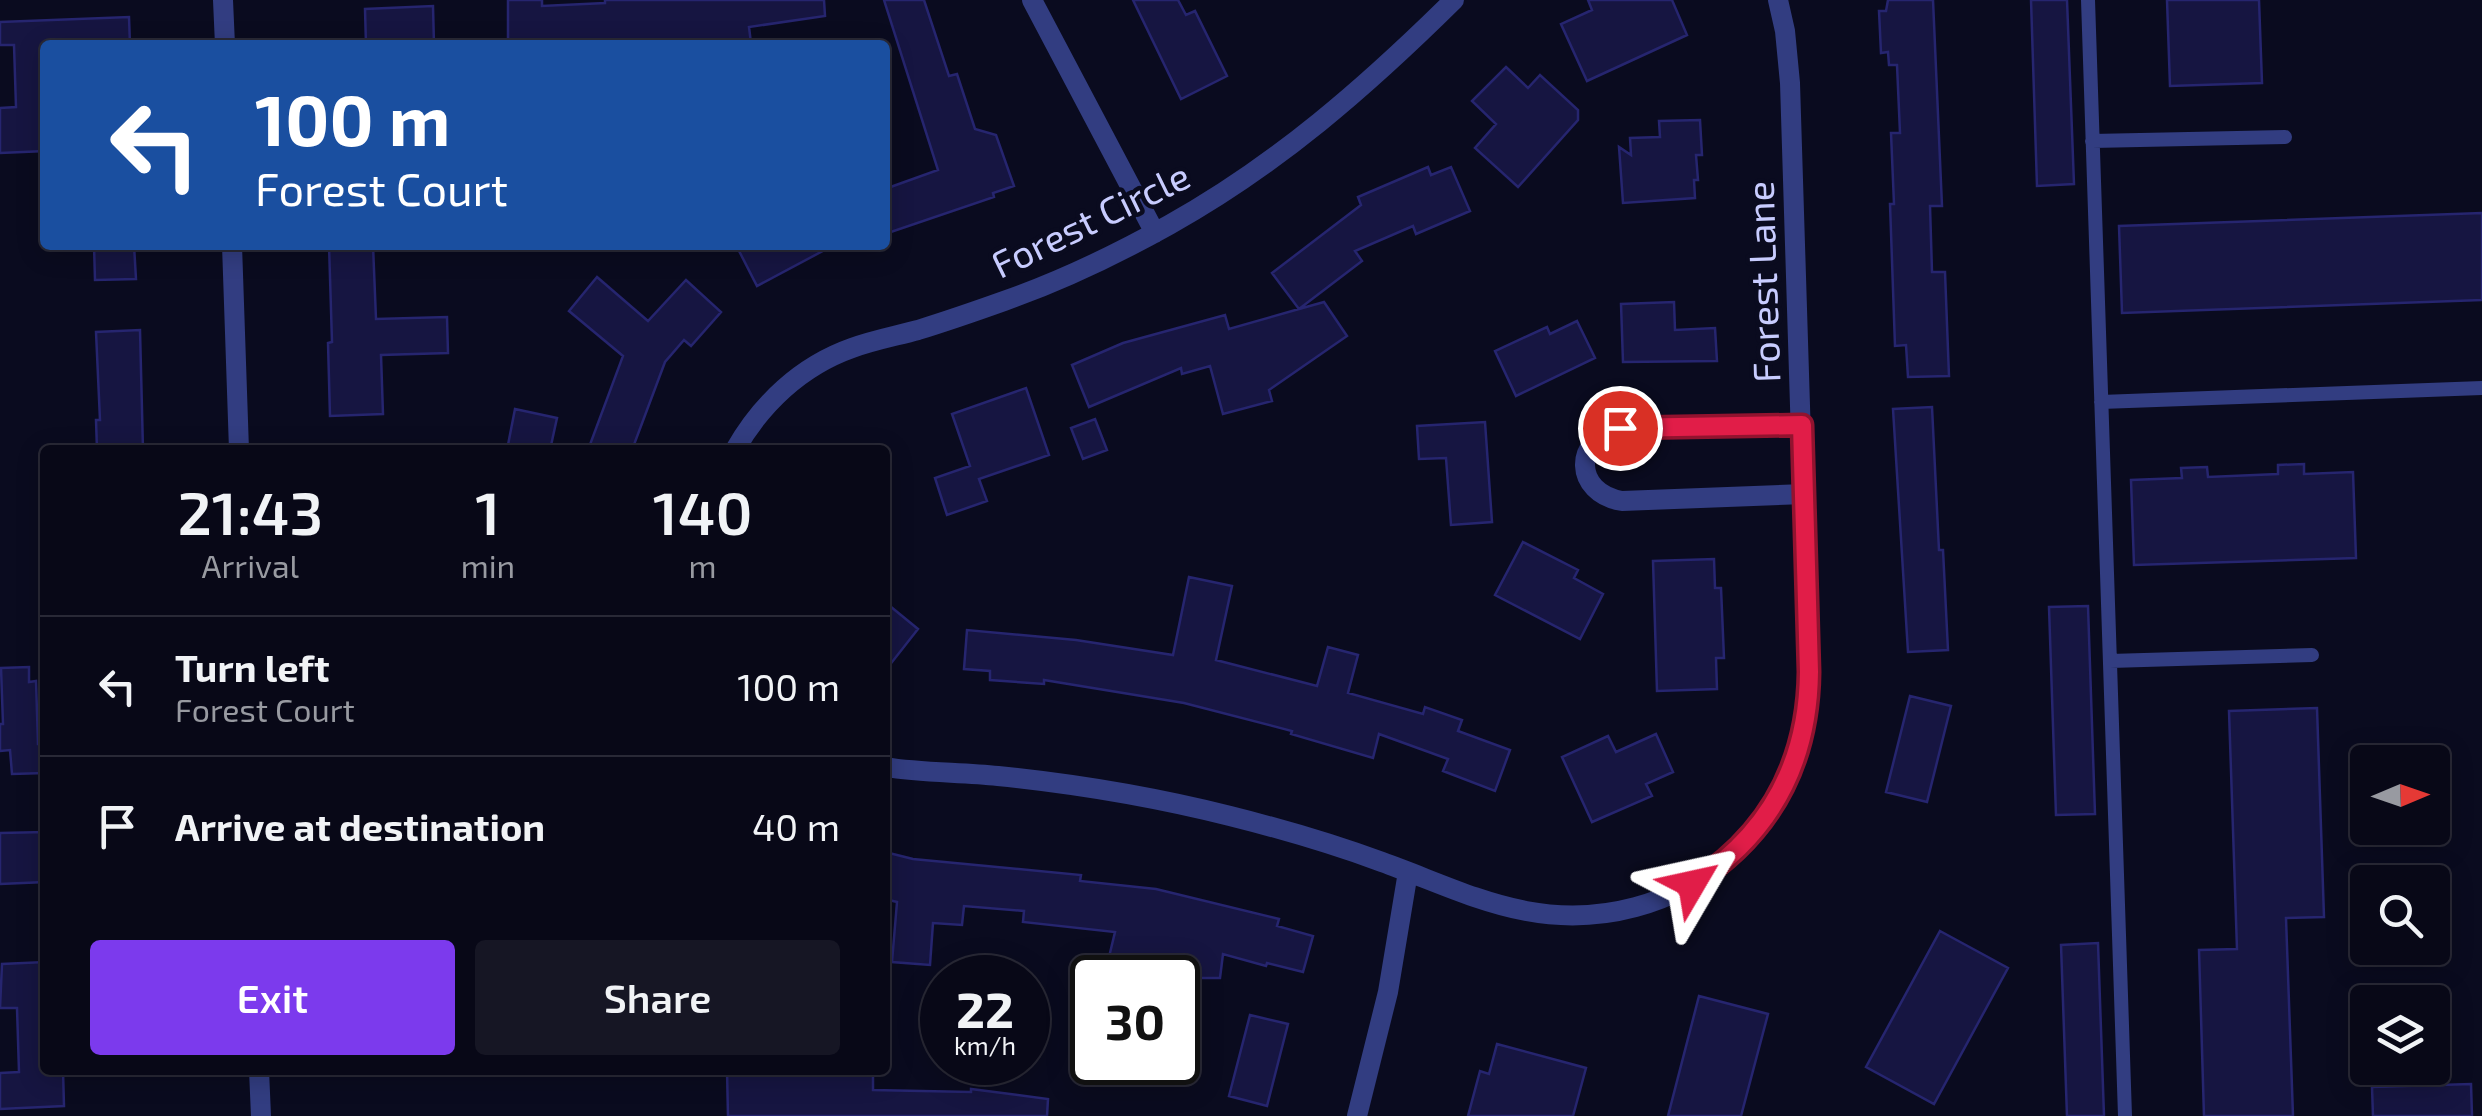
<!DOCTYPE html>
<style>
:root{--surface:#080817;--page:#161624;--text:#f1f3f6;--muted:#989aa1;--line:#292936;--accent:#7c3aed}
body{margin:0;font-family:"Exo 2",sans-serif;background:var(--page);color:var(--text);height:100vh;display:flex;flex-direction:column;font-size:38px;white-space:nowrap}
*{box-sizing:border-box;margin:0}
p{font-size:32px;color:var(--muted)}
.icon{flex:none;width:55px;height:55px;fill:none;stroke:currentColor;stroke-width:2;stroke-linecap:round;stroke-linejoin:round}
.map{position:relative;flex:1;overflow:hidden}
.side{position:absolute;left:40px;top:445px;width:850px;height:630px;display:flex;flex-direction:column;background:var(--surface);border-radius:10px;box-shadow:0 5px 25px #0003,0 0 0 2px var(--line)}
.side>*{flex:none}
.banner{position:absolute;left:40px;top:40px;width:850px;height:210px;border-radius:10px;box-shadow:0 5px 25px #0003,0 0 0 2px var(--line);background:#1a4fa0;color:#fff;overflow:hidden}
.needle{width:65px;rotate:88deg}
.tools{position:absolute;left:2350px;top:745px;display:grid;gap:20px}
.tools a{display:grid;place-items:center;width:100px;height:100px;border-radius:10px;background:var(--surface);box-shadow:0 5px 25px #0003,0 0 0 2px var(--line);font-size:50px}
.speed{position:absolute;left:920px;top:955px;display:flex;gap:20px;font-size:50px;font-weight:700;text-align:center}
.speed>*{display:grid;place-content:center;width:130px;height:130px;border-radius:50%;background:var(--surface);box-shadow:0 5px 25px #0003,0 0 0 2px var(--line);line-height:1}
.speed small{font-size:25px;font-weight:400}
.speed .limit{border:5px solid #111;border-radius:15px;background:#fff;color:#111}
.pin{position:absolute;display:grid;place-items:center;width:85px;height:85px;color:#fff;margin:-42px;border:5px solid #fff;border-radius:50%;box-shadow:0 2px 10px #0007}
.me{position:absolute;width:110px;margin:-55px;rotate:54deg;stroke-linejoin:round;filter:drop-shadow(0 0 8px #0008)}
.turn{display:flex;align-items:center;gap:35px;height:210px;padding:0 50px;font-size:45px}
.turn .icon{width:130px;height:130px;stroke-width:2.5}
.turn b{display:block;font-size:70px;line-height:85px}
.eta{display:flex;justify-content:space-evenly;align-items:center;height:170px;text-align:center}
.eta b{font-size:60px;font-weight:600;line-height:70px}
.action{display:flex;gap:20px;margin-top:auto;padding:20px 50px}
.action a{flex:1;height:115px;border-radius:10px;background:var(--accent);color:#fff;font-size:40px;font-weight:600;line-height:115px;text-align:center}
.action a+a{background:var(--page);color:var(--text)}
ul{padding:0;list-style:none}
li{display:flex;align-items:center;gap:30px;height:140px;padding:0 50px;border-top:2px solid var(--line)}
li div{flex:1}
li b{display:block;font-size:38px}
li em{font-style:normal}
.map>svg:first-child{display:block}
.building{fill:#161541;stroke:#26256f;stroke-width:2.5}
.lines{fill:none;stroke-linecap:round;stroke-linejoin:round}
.service{stroke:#323d81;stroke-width:14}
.minor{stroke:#323d81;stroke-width:20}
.route-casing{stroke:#92132f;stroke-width:25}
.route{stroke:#e11d48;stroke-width:18}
.labels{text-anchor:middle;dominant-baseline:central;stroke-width:9;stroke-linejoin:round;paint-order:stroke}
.street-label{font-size:38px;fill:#c8ccff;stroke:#0a0b1f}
</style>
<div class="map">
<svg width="2482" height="1116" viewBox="0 0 2482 1116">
<rect width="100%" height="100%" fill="#0a0b1f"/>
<path class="building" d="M 508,0 L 542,0 L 542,6 L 605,3 L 605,0 L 824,0 L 825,16 L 749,27 L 751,43 L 737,45 L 706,45 L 705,41 L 508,45 Z
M 884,0 L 924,0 L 949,76 L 957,74 L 975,129 L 996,135 L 1014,186 L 993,193 L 994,197 L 885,234 L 885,189 L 938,170 Z
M 1133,0 L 1178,0 L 1186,15 L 1195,11 L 1227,76 L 1181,99 Z
M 1588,0 L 1672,0 L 1687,35 L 1587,81 L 1561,24 L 1592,10 Z
M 1888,0 L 1933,0 L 1942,206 L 1930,206 L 1932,272 L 1945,272 L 1949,376 L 1908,377 L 1906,345 L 1895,346 L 1890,204 L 1894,204 L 1891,133 L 1900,133 L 1897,65 L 1889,65 L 1888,52 L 1881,53 L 1879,11 L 1886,11 Z
M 2031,0 L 2067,0 L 2074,184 L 2037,186 Z
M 2167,0 L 2259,0 L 2262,83 L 2170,86 Z
M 433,6 L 434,45 L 366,45 L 365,9 Z
M 129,17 L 130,45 L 45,45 L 45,61 L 41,61 L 45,151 L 0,153 L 0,108 L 16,107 L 14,45 L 0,45 L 0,22 Z
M 1506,67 L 1528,88 L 1540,75 L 1578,110 L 1578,120 L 1518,187 L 1475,148 L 1496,124 L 1472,101 Z
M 1700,120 L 1702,155 L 1696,155 L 1698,180 L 1694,180 L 1695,198 L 1623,203 L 1619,147 L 1631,155 L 1630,138 L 1660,137 L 1659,121 Z
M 1428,167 L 1431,175 L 1451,167 L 1470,211 L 1416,234 L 1413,226 L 1355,251 L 1362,261 L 1299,309 L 1324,302 L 1347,336 L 1269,390 L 1272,401 L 1223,414 L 1210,366 L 1182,374 L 1181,368 L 1089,407 L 1072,365 L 1123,343 L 1225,315 L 1229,329 L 1299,309 L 1272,273 L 1361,205 L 1358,197 Z
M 2482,213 L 2482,300 L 2122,313 L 2119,226 Z
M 94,245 L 134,245 L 136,279 L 95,280 Z
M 329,245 L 373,245 L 376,319 L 447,317 L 448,353 L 381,355 L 383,414 L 330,416 L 328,343 L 332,342 Z
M 736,245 L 834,245 L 757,286 Z
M 597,277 L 648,321 L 686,280 L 721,312 L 691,346 L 684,340 L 665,362 L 632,450 L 588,450 L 623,356 L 569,311 Z
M 1674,302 L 1675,330 L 1715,328 L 1717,361 L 1623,362 L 1621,304 Z
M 1577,321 L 1595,358 L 1516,396 L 1495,351 L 1547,327 L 1550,334 Z
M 140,330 L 143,450 L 97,450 L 96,420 L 100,420 L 96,332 Z
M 1026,388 L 1049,455 L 979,479 L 987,501 L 947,515 L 935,478 L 970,466 L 952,414 Z
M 1932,407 L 1939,550 L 1943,550 L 1948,650 L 1908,652 L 1893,409 Z
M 515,409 L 557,418 L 550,450 L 507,450 Z
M 1095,419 L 1107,450 L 1083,459 L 1071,428 Z
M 1485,422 L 1492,522 L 1451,525 L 1446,458 L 1419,459 L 1417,426 Z
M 2304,464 L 2304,474 L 2353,472 L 2356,558 L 2134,565 L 2131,480 L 2182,478 L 2181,468 L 2207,467 L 2208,477 L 2278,474 L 2278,465 Z
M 1523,542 L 1578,570 L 1574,578 L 1603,594 L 1580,639 L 1495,595 Z
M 1714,559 L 1715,588 L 1721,588 L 1724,658 L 1716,658 L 1717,689 L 1657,691 L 1653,561 Z
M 1189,577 L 1232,586 L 1216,660 L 1317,686 L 1328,647 L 1358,655 L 1348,693 L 1423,714 L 1425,707 L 1462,720 L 1458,731 L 1510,750 L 1495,791 L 1443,771 L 1448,759 L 1379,734 L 1373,758 L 1291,734 L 1292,731 L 1184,703 L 1044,680 L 1044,684 L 990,680 L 990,671 L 964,669 L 967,630 L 1076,640 L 1173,655 Z
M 885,602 L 918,629 L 885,671 Z
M 2088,606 L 2095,814 L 2056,815 L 2049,607 Z
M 29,667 L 29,682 L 36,681 L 38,744 L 45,744 L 45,773 L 12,774 L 10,750 L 0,751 L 0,724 L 3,724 L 1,668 Z
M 1910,696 L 1951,706 L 1927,802 L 1886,792 Z
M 2317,708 L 2324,917 L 2286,918 L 2293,1116 L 2204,1116 L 2199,950 L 2237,949 L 2229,711 Z
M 1656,734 L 1673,772 L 1646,784 L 1652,796 L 1592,822 L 1562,757 L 1608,736 L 1616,752 Z
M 45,832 L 45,882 L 0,884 L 0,833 Z
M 885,852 L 913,859 L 1081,875 L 1080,881 L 1156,889 L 1279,919 L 1277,926 L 1313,936 L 1303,972 L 1267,963 L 1266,966 L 1223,954 L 1220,978 L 1104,978 L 1115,932 L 1023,922 L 1024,911 L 964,906 L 962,925 L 933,923 L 930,965 L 892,962 L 897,902 L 885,899 Z
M 1940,931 L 2008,968 L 1934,1104 L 1866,1067 Z
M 2098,943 L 2104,1116 L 2067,1116 L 2061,945 Z
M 45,962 L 45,1070 L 63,1070 L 64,1106 L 0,1109 L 0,1073 L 19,1072 L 17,1008 L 0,1008 L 2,964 Z
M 1699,996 L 1768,1014 L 1741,1116 L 1668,1116 Z
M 1250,1015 L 1288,1024 L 1267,1106 L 1229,1096 Z
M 1497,1044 L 1586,1068 L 1573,1116 L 1468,1116 L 1480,1071 L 1489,1074 Z
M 727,1070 L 857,1070 L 857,1074 L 873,1075 L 873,1090 L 971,1092 L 971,1089 L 1048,1099 L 1047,1116 L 728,1116 Z
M 2471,1084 L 2472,1116 L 2373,1116 L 2372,1087 Z"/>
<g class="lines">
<path class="service" d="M 2088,0 L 2125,1116
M 2092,141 L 2285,137
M 2101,402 L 2482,388
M 2110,661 L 2312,655"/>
<path class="minor" d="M 223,0 L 225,45
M 1032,0 L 1155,233
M 232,245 L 239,450
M 1802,425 L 1620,428 C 1572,439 1574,493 1622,501 L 1804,494
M 735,450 C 761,404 801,366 852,348 C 874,340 896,336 918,330 C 947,321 976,311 1004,301 C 1061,281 1117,254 1169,225 C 1277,165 1367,86 1454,0
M 885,767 C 922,773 961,772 998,776 C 1077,784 1154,797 1230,816 C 1282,829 1333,844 1382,862 C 1430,879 1477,902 1526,911 C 1600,925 1675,905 1731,856 C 1777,815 1803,757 1809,696 L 1790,83 L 1785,31 L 1778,0
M 259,1070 L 261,1116
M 1357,1116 L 1388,992 L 1408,872"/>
</g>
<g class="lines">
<defs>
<path id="route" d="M 1620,428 L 1802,425 L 1809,672 C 1808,764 1769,835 1692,884"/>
</defs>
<use href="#route" class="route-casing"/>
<use href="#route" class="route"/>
</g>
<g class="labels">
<g class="street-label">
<text transform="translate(1090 219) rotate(-26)">Forest Circle</text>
<text transform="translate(1762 282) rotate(-92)">Forest Lane</text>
</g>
</g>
</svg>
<div class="tools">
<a><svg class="needle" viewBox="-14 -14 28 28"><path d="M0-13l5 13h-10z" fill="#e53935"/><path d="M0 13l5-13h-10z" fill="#989aa1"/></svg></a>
<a><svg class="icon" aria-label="search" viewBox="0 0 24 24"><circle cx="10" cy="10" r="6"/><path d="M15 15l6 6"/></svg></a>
<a><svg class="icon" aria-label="layers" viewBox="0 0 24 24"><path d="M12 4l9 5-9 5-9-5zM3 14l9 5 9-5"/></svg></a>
</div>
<div class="speed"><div>22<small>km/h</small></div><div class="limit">30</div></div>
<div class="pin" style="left:1620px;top:428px;background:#d93025"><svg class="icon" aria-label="arrive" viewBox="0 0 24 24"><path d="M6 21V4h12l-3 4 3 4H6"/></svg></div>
<svg class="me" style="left:1692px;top:884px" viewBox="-20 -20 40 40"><path d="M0-17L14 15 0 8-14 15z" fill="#e11d48" stroke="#fff" stroke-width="4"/></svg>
<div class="banner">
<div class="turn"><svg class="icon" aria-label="left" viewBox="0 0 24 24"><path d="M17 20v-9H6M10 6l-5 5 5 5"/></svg><div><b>100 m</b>Forest Court</div></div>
</div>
<section class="side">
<div class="eta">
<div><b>21:43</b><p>Arrival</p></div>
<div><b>1</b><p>min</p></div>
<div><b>140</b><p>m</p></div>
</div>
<ul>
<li><svg class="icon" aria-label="left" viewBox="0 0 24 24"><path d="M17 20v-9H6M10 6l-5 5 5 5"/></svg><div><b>Turn left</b><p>Forest Court</p></div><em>100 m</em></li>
<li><svg class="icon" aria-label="arrive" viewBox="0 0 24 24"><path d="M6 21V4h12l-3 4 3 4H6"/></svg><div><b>Arrive at destination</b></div><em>40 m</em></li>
</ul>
<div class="action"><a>Exit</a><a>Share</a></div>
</section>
</div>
